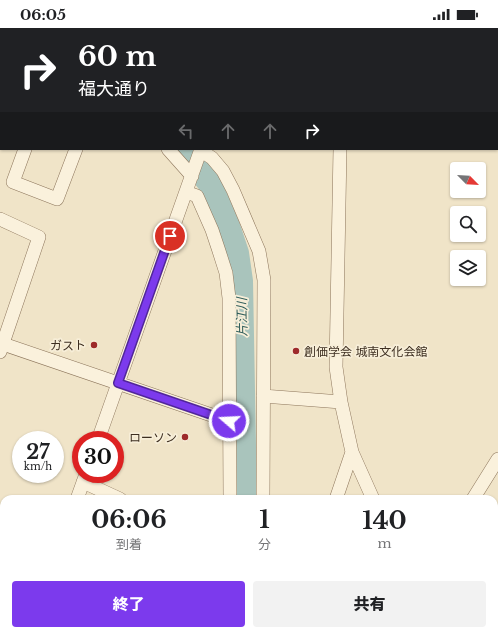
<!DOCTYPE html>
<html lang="ja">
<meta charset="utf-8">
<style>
:root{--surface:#fff;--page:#f2f2f2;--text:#202124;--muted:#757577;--accent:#7c3aed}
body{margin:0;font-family:"Libre Baskerville","Noto Sans JP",serif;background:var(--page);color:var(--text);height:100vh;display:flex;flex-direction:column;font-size:15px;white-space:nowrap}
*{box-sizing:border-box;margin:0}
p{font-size:13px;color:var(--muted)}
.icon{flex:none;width:22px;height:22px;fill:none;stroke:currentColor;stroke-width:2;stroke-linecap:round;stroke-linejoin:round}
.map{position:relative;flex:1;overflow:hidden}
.sheet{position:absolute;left:0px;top:467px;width:498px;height:140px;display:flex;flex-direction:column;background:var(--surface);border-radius:12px 12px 0 0;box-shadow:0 1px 3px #0004}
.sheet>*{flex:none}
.top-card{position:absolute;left:0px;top:0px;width:498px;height:122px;box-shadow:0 1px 3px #0004;background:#202124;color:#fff;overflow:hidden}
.needle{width:26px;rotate:114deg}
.controls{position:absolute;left:450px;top:134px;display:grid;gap:8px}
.controls a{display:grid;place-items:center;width:36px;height:36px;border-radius:4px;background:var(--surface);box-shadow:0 1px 3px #0004;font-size:20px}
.speed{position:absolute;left:12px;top:403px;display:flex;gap:8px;font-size:20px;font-weight:700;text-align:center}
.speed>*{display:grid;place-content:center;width:52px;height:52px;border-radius:50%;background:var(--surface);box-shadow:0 1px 3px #0004;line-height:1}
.speed small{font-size:10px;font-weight:400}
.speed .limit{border:6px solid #d22;background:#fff;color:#111}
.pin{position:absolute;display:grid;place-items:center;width:34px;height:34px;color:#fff;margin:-17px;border:2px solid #fff;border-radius:50%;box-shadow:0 1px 4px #0007}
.me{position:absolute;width:44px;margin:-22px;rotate:289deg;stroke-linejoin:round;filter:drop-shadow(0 0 3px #0008)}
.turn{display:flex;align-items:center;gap:14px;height:84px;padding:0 12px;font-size:18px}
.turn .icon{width:52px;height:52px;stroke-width:2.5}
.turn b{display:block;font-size:28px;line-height:34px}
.lanes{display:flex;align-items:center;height:38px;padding:0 12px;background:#0003;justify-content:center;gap:20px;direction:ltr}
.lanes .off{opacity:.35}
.eta{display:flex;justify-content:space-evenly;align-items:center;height:68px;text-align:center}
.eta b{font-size:24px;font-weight:800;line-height:28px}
.primary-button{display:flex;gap:8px;margin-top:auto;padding:8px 12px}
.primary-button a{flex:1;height:46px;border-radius:4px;background:var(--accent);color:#fff;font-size:16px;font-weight:800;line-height:46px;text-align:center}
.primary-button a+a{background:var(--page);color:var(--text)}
.status{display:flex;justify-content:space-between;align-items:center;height:28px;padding:0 20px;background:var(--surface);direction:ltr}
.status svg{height:11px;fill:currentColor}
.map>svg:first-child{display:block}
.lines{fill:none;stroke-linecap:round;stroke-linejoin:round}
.river{stroke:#a9c4bc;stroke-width:24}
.minor-casing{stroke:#8d765c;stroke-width:14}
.minor{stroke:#faf1dc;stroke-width:13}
.route-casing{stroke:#51269a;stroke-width:10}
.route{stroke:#7c3aed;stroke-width:7}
.poi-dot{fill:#9e2a2b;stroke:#f7eed8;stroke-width:1.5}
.labels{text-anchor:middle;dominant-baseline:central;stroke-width:3.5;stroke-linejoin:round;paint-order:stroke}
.poi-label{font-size:12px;fill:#3d2e20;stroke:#f7eed8;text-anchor:end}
.water-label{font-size:13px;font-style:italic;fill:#2f5d5a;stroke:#f7eed8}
</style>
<div class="status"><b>06:05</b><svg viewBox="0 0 49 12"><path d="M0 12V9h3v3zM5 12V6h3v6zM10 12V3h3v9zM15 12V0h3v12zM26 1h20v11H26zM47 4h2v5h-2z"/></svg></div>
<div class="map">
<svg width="498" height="607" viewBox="0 0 498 607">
<rect width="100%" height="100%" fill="#f0e4c8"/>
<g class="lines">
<path class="river" d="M 0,9 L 1,9
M 183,121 L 210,156 L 228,198 L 237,225 L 241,253 L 245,471
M 246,603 L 247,607"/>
<defs>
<path id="minor" d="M 23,0 L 25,1
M 111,1 L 111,0
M 242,1 L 242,0
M 342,1 L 342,0
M 0,24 L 1,24
M 25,121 L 13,154 L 57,171 L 76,121
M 168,121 L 192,148
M 340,121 L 336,339 L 341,374
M 200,122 L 212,130 L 223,143 L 233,162 L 259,223 L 264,252 L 263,471
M 186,164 L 197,168 L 212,202 L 219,223 L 226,245 L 229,270 L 230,471
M 0,191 L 39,209 L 0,324
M 0,315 L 229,393
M 263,368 L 341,374 L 352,424 L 336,471
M 98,412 L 201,121
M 352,424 L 373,471
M 83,454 L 120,471
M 77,471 L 86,446
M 473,471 L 498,431
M 0,540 L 4,542
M 128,603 L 136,607
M 233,603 L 233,607
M 264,603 L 264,607
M 461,603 L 463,607
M 30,607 L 32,603
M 290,607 L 292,603"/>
</defs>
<use href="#minor" class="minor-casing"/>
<use href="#minor" class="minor"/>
</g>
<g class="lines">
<defs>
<path id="route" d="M 170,208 L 118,355 L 229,393"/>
</defs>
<use href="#route" class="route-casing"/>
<use href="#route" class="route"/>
</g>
<g class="poi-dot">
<circle cx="94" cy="317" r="4"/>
<circle cx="296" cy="323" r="4"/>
<circle cx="185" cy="409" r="4"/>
</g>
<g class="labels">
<g class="poi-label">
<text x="86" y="317">ガスト</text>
<text x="304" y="323" text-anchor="start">創価学会 城南文化会館</text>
<text x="177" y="409">ローソン</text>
</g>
<g class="water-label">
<text transform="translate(242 289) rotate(-91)">片江川</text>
</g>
</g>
</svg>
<div class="controls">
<a><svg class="needle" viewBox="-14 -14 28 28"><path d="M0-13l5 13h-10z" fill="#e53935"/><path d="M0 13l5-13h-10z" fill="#757577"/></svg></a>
<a><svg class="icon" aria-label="search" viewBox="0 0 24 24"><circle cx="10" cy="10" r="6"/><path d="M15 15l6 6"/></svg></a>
<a><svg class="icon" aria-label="layers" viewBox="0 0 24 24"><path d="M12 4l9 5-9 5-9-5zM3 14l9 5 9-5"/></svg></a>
</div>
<div class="speed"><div>27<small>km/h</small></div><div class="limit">30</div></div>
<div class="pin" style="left:170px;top:208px;background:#d93025"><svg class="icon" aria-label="arrive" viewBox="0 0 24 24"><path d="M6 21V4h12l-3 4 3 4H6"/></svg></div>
<svg class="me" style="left:229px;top:393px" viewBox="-20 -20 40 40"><circle r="17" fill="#7c3aed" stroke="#fff" stroke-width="3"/><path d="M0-11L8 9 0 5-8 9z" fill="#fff"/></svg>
<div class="top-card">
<div class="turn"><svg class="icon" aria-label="right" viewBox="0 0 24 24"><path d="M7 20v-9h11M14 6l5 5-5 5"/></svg><div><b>60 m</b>福大通り</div></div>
<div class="lanes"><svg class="icon off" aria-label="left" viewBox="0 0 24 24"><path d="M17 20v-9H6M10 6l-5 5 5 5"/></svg><svg class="icon off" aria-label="ahead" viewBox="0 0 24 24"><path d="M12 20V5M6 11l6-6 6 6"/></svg><svg class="icon off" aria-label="ahead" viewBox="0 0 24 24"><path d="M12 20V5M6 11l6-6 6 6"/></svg><svg class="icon" aria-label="right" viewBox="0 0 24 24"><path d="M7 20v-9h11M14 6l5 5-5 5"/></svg></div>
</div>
<section class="sheet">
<div class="eta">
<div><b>06:06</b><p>到着</p></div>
<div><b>1</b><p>分</p></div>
<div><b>140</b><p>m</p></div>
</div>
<div class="primary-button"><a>終了</a><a>共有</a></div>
</section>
</div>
